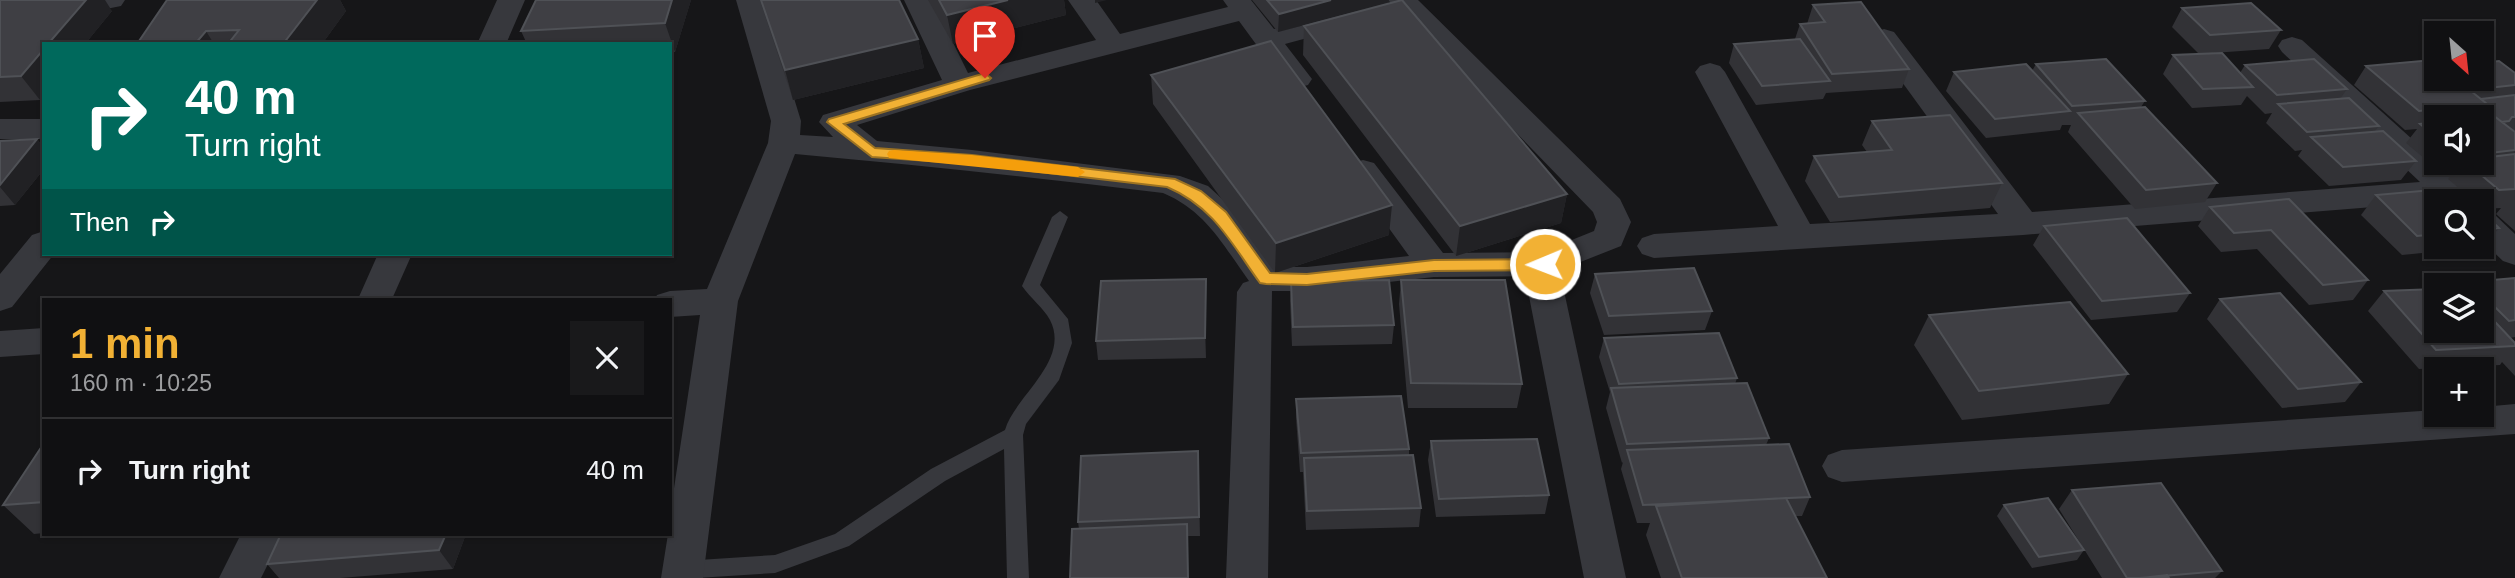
<!DOCTYPE html>
<meta charset="utf-8">
<style>
:root{--surface:#101012;--page:#19191b;--text:#f1f3f6;--muted:#9c9d9f;--line:#303032;--accent:#f2b134}
body{margin:0;font-family:Arial,sans-serif;background:var(--page);color:var(--text);height:100vh;display:flex;flex-direction:column;font-size:26px;white-space:nowrap}
*{box-sizing:border-box;margin:0}
p{font-size:23px;color:var(--muted)}
.icon{flex:none;width:38px;height:38px;fill:none;stroke:currentColor;stroke-width:2;stroke-linecap:round;stroke-linejoin:round}
.map{position:relative;flex:1;overflow:hidden}
.details{position:absolute;left:42px;top:298px;width:630px;height:238px;display:flex;flex-direction:column;background:var(--surface);border-radius:0px;box-shadow:0 2px 5px #0004,0 0 0 2px var(--line)}
.details>*{flex:none}
.banner{position:absolute;left:42px;top:42px;width:630px;height:214px;border-radius:0px;box-shadow:0 2px 5px #0004,0 0 0 2px var(--line);background:#00695c;color:#fff;overflow:hidden}
.needle{width:46px;rotate:153deg}
.controls{position:absolute;left:2424px;top:21px;display:grid;gap:14px}
.controls a{display:grid;place-items:center;width:70px;height:70px;border-radius:0px;background:var(--surface);box-shadow:0 2px 5px #0004,0 0 0 2px var(--line);font-size:35px}
.pin{position:absolute;display:grid;place-items:center;width:60px;height:60px;color:#fff;margin:-72px -30px;border-radius:50% 50% 50% 0;rotate:-45deg;box-shadow:0 0 7px #0007}
.pin .icon{rotate:45deg}
.me{position:absolute;width:77px;margin:-38px;rotate:269deg;stroke-linejoin:round;filter:drop-shadow(0 0 5px #0008)}
.turn{display:flex;align-items:center;gap:24px;height:147px;padding:0 28px;font-size:32px}
.turn .icon{width:91px;height:91px;stroke-width:2.5}
.turn b{display:block;font-size:49px;line-height:60px}
.then{display:flex;align-items:center;height:66px;padding:0 28px;background:#0003;gap:14px;font-size:26px}
.round{display:grid;place-items:center;flex:none;width:74px;height:74px;border-radius:0px;background:var(--page)}
.summary{display:flex;align-items:center;justify-content:space-between;height:119px;padding:0 28px}
h1{font-size:42px;font-weight:800;line-height:52px;color:var(--accent)}
ul{padding:0;list-style:none}
li{display:flex;align-items:center;gap:21px;height:105px;padding:0 28px;border-top:2px solid var(--line)}
li div{flex:1}
li b{display:block;font-size:26px}
li em{font-style:normal}
.map>svg:first-child{display:block}
.lines{fill:none;stroke-linecap:round;stroke-linejoin:round}
.lane{fill:#37383d;fill-rule:evenodd}
.street{fill:#37383d;fill-rule:evenodd}
.wall{fill:#323236;fill-rule:evenodd}
.shaded-wall{fill:#212124}
.building{fill:#3f3f44;stroke:#4f5156;stroke-width:2}
.route{fill:#f2b134;stroke:#9d7322;stroke-width:2}
.slow{fill:#f59e0b}
</style>
<div class="map">
<svg width="2515" height="578" viewBox="0 0 2515 578">
<rect width="100%" height="100%" fill="#161618"/>
<g class="lines">
<path class="lane" d="M 1060,211 L 1068,217 L 1040,285 L 1068,319 L 1072,343 L 1059,380 L 1026,424 L 1023,435 L 1029,578 L 1007,578 L 1004,449 L 945,481 L 849,546 L 775,573 L 697,578 L 676,576 L 672,570 L 676,564 L 683,561 L 775,555 L 835,534 L 931,469 L 1005,430 C 1014,397 1071,361 1050,320 C 1043,307 1030,298 1022,286 L 1052,217 Z"/>
<path class="street" d="M 0,0 L 125,0 L 121,6 L 111,8 L 0,14 Z
M 497,0 L 525,0 L 506,44 L 477,44 Z
M 736,0 L 764,0 L 801,121 L 800,135 L 833,137 L 819,122 L 823,115 L 942,80 L 904,0 L 932,0 L 968,73 L 1096,40 L 1068,0 L 1096,0 L 1120,34 L 1228,7 L 1223,0 L 1251,0 L 1274,29 L 1349,10 L 1359,12 L 1363,18 L 1359,24 L 1285,44 L 1312,79 L 1308,85 L 1297,88 L 1286,85 L 1239,21 L 970,90 L 857,125 L 877,141 L 972,150 L 1180,176 L 1208,186 L 1232,208 L 1276,267 L 1307,267 L 1409,256 L 1347,170 L 1352,163 L 1363,160 L 1374,163 L 1443,253 L 1542,252 L 1594,231 L 1597,222 L 1593,212 L 1388,0 L 1418,0 L 1620,199 L 1631,222 L 1621,246 L 1545,276 L 1434,277 L 1307,291 L 1272,291 L 1268,578 L 1226,578 L 1237,292 L 1243,283 L 1249,281 C 1223,245 1206,211 1163,193 C 1041,178 918,165 795,154 L 738,301 L 703,578 L 661,578 L 668,534 L 670,534 L 670,515 L 700,315 L 670,317 L 670,299 L 655,299 L 657,295 L 670,291 L 707,289 L 768,143 L 771,121 Z
M 1884,29 L 1894,32 L 2032,212 L 2420,182 L 2282,52 L 2278,46 L 2282,40 L 2292,37 L 2302,40 L 2472,193 L 2476,201 L 2440,201 L 2436,197 L 2423,203 L 2023,235 L 1654,258 L 1642,254 L 1637,246 L 1642,238 L 1654,234 L 1778,226 L 1695,72 L 1700,66 L 1710,63 L 1720,66 L 1725,72 L 1810,224 L 1998,214 L 1870,38 L 1874,32 Z
M 0,119 L 44,119 L 44,139 L 0,139 Z
M 2482,211 L 2494,214 L 2515,234 L 2515,265 L 2503,261 L 2482,241 Z
M 44,231 L 44,254 L 54,254 L 12,307 L 0,311 L 0,274 L 32,235 Z
M 378,254 L 412,254 L 392,299 L 358,299 Z
M 1546,279 L 1558,282 L 1564,291 L 1626,578 L 1584,578 L 1528,291 L 1534,282 Z
M 44,328 L 44,354 L 0,357 L 0,331 Z
M 2515,404 L 2515,434 L 1842,482 L 1828,477 L 1822,466 L 1828,455 L 1842,450 L 2436,410 L 2436,415 L 2482,415 L 2482,407 Z
M 241,534 L 283,534 L 261,578 L 219,578 Z"/>
</g>
<path class="wall" d="M 0,0 L 112,11 L 85,44 L 44,44 L 44,95 L 40,100 L 0,102 Z
M 167,0 L 340,0 L 346,11 L 322,44 L 137,44 Z
M 536,0 L 691,0 L 675,52 L 670,52 L 670,44 L 527,44 L 521,31 Z
M 760,0 L 899,0 L 918,39 L 924,68 L 793,100 Z
M 928,0 L 1064,0 L 1066,15 L 953,44 Z
M 1252,0 L 1389,0 L 1388,3 L 1278,32 Z
M 1813,5 L 1909,69 L 1902,88 L 1826,93 L 1823,99 L 1756,105 L 1729,63 L 1734,44 L 1795,39 L 1800,24 L 1807,24 Z
M 2182,8 L 2281,30 L 2269,49 L 2199,54 L 2172,27 Z
M 1304,26 L 1567,194 L 1561,223 L 1456,256 L 1303,55 Z
M 2173,55 L 2240,73 L 2245,65 L 2347,89 L 2340,99 L 2379,126 L 2375,131 L 2416,161 L 2401,180 L 2329,186 L 2298,156 L 2302,150 L 2295,151 L 2266,123 L 2272,113 L 2265,114 L 2247,96 L 2241,105 L 2192,108 L 2163,74 Z
M 2036,64 L 2145,101 L 2141,107 L 2217,183 L 2205,202 L 2135,209 L 2068,132 L 2071,125 L 2062,125 L 2060,130 L 1986,138 L 1946,91 L 1954,72 L 2032,71 Z
M 2366,66 L 2436,79 L 2515,73 L 2515,231 L 2496,214 L 2501,208 L 2483,209 L 2482,208 L 2482,201 L 2474,201 L 2448,179 L 2452,174 L 2444,175 L 2406,143 L 2417,129 L 2405,130 L 2354,85 ZM 2436,117 L 2482,117 L 2482,163 L 2436,163 Z
M 1151,75 L 1389,235 L 1275,273 L 1153,104 Z
M 1872,121 L 2002,183 L 1990,208 L 1830,222 L 1805,181 L 1814,156 L 1867,152 L 1862,145 Z
M 37,139 L 44,148 L 44,169 L 15,205 L 0,206 L 0,141 Z
M 2376,195 L 2436,201 L 2436,247 L 2482,247 L 2482,212 L 2499,228 L 2483,247 L 2402,255 L 2361,215 Z
M 2289,199 L 2368,280 L 2353,300 L 2309,305 L 2257,249 L 2221,252 L 2198,226 L 2210,207 Z
M 2044,226 L 2190,293 L 2177,312 L 2091,320 L 2033,245 Z
M 1595,274 L 1712,311 L 1705,330 L 1604,335 L 1590,293 Z
M 2515,278 L 2515,337 L 2510,338 L 2515,342 L 2515,376 L 2502,362 L 2500,365 L 2419,369 L 2368,311 L 2384,291 L 2482,331 L 2482,285 L 2466,285 L 2469,282 Z
M 1401,280 L 1522,384 L 1517,408 L 1408,408 L 1399,304 Z
M 1291,282 L 1394,325 L 1392,344 L 1292,346 L 1290,301 Z
M 1206,298 L 1206,358 L 1098,360 L 1096,341 Z
M 2220,299 L 2361,382 L 2345,402 L 2282,408 L 2207,319 Z
M 1929,315 L 2128,374 L 2109,404 L 1962,420 L 1914,345 Z
M 1604,338 L 1737,378 L 1735,384 L 1769,438 L 1766,445 L 1810,497 L 1802,516 L 1795,516 L 1827,578 L 1661,578 L 1646,535 L 1650,523 L 1637,523 L 1621,469 L 1623,462 L 1622,463 L 1606,408 L 1610,392 L 1599,357 Z
M 1296,399 L 1409,449 L 1409,455 L 1421,508 L 1419,527 L 1306,530 L 1303,472 L 1300,472 L 1296,418 Z
M 1431,441 L 1549,495 L 1545,514 L 1436,517 L 1428,460 Z
M 44,443 L 44,533 L 34,534 L 3,505 Z
M 1198,451 L 1200,536 L 1187,536 L 1079,529 L 1078,522 Z
M 2072,490 L 2222,571 L 2215,578 L 2102,578 L 2059,509 Z
M 2004,505 L 2084,550 L 2077,560 L 2032,568 L 1997,516 Z
M 281,534 L 466,534 L 453,569 L 340,578 L 279,578 L 267,564 Z"/>
<path class="shaded-wall" d="M 86,0 L 105,0 L 112,11 L 85,44 L 48,44 Z
M 317,0 L 340,0 L 346,11 L 322,44 L 283,44 Z
M 672,0 L 691,0 L 675,52 L 665,23 Z
M 1008,0 L 1064,0 L 1066,15 L 953,44 L 947,15 Z
M 1095,0 L 1107,0 L 1095,3 Z
M 1331,0 L 1389,0 L 1388,3 L 1278,32 L 1279,14 Z
M 206,31 L 214,44 L 195,44 Z
M 918,39 L 924,68 L 793,100 L 785,70 Z
M 44,49 L 44,95 L 40,100 L 21,76 Z
M 37,139 L 44,148 L 44,169 L 15,205 L 0,187 L 0,185 Z
M 1567,194 L 1561,223 L 1456,256 L 1460,226 Z
M 1392,205 L 1389,235 L 1275,273 L 1276,243 Z
M 1206,279 L 1206,358 L 1205,338 Z
M 446,534 L 466,534 L 453,569 L 439,550 Z"/>
<path class="building" d="M 0,0 L 86,0 L 48,44 L 44,44 L 44,49 L 21,76 L 0,77 Z
M 167,0 L 317,0 L 283,44 L 228,44 L 239,30 L 206,31 L 195,44 L 137,44 Z
M 536,0 L 672,0 L 665,23 L 521,31 Z
M 761,0 L 899,0 L 918,39 L 785,70 Z
M 939,0 L 1008,0 L 947,15 Z
M 1267,0 L 1331,0 L 1279,14 Z
M 1402,0 L 1567,194 L 1460,226 L 1304,26 Z
M 1861,2 L 1909,69 L 1832,74 L 1800,24 L 1825,22 L 1813,5 Z
M 2251,3 L 2281,30 L 2210,35 L 2182,8 Z
M 1800,39 L 1830,81 L 1762,86 L 1734,44 Z
M 1271,41 L 1392,205 L 1276,243 L 1151,75 Z
M 2222,53 L 2253,87 L 2203,89 L 2173,55 Z
M 2106,59 L 2145,101 L 2072,106 L 2036,64 Z
M 2314,59 L 2347,89 L 2277,95 L 2245,65 Z
M 2433,60 L 2436,63 L 2436,79 L 2456,79 L 2487,104 L 2419,111 L 2366,66 Z
M 2499,61 L 2515,73 L 2515,85 L 2470,90 L 2456,79 L 2482,79 L 2482,63 Z
M 2026,64 L 2070,111 L 1995,119 L 1954,72 Z
M 2515,95 L 2515,117 L 2512,117 L 2509,121 L 2502,122 L 2494,116 L 2492,116 L 2483,109 L 2487,104 L 2481,99 Z
M 2349,98 L 2379,126 L 2307,132 L 2278,104 Z
M 2145,107 L 2217,183 L 2146,190 L 2078,113 Z
M 1950,115 L 2002,183 L 1839,197 L 1814,156 L 1892,150 L 1872,121 Z
M 2494,116 L 2515,132 L 2515,150 L 2482,154 L 2481,117 Z
M 2436,122 L 2436,137 L 2420,124 Z
M 2383,131 L 2416,161 L 2343,167 L 2311,137 Z
M 37,139 L 0,185 L 0,141 Z
M 2515,154 L 2515,189 L 2499,190 L 2467,163 L 2482,163 L 2482,158 Z
M 2455,188 L 2469,201 L 2436,201 L 2436,234 L 2417,236 L 2376,195 Z
M 2289,199 L 2368,280 L 2323,285 L 2271,230 L 2234,233 L 2210,207 Z
M 2482,212 L 2499,228 L 2482,230 Z
M 2127,218 L 2190,293 L 2102,301 L 2044,226 Z
M 1694,268 L 1712,311 L 1609,316 L 1595,274 Z
M 2515,278 L 2515,320 L 2509,321 L 2482,294 L 2482,285 L 2472,285 L 2469,282 Z
M 1206,279 L 1205,338 L 1096,341 L 1101,281 Z
M 1389,280 L 1394,325 L 1293,327 L 1291,282 Z
M 1401,280 L 1505,280 L 1522,384 L 1411,383 Z
M 2436,289 L 2436,331 L 2482,331 L 2482,308 L 2515,343 L 2515,346 L 2436,350 L 2384,291 Z
M 2280,293 L 2361,382 L 2298,389 L 2220,299 Z
M 2070,302 L 2128,374 L 1979,391 L 1929,315 Z
M 1719,333 L 1737,378 L 1619,384 L 1604,338 Z
M 1747,383 L 1769,438 L 1627,444 L 1611,388 Z
M 1401,396 L 1409,449 L 1301,453 L 1296,399 Z
M 1537,439 L 1549,495 L 1439,499 L 1431,441 Z
M 44,443 L 44,502 L 3,505 Z
M 1789,444 L 1810,497 L 1643,505 L 1627,450 Z
M 1198,451 L 1199,517 L 1078,522 L 1081,456 Z
M 1413,455 L 1421,508 L 1307,511 L 1304,458 Z
M 2161,483 L 2222,571 L 2139,578 L 2127,578 L 2072,490 Z
M 1786,498 L 1827,578 L 1682,578 L 1656,506 Z
M 2048,498 L 2084,550 L 2039,557 L 2004,505 Z
M 1187,524 L 1188,578 L 1070,578 L 1072,529 Z
M 281,534 L 446,534 L 439,550 L 267,564 Z
M 2167,575 L 2169,578 L 2141,578 Z"/>
<path class="route" d="M 985,73 L 991,78 L 989,80 L 844,124 L 875,148 L 972,155 L 1175,179 L 1201,191 L 1226,212 L 1270,273 L 1307,274 L 1434,260 L 1545,259 L 1553,264 L 1545,270 L 1434,271 L 1307,285 L 1266,284 L 1260,283 C 1231,243 1214,207 1167,187 L 972,164 L 872,157 L 827,122 L 829,119 Z"/>
<path class="slow" d="M 894,150 L 972,155 L 1078,167 L 1085,172 L 1078,177 L 889,158 L 887,154 L 889,151 Z"/>
</svg>
<div class="controls">
<a><svg class="needle" viewBox="-14 -14 28 28"><path d="M0-13l5 13h-10z" fill="#e53935"/><path d="M0 13l5-13h-10z" fill="#9c9d9f"/></svg></a>
<a><svg class="icon" aria-label="sound" viewBox="0 0 24 24"><path d="M4 9h4l5-4v14l-5-4H4zM17 9q2 3 0 6"/></svg></a>
<a><svg class="icon" aria-label="search" viewBox="0 0 24 24"><circle cx="10" cy="10" r="6"/><path d="M15 15l6 6"/></svg></a>
<a><svg class="icon" aria-label="layers" viewBox="0 0 24 24"><path d="M12 4l9 5-9 5-9-5zM3 14l9 5 9-5"/></svg></a>
<a>+</a>
</div>
<div class="pin" style="left:985px;top:78px;background:#d93025"><svg class="icon" aria-label="arrive" viewBox="0 0 24 24"><path d="M6 21V4h12l-3 4 3 4H6"/></svg></div>
<svg class="me" style="left:1545px;top:264px" viewBox="-20 -20 40 40"><circle r="17" fill="#f2b134" stroke="#fff" stroke-width="3"/><path d="M0-11L8 9 0 5-8 9z" fill="#fff"/></svg>
<div class="banner">
<div class="turn"><svg class="icon" aria-label="right" viewBox="0 0 24 24"><path d="M7 20v-9h11M14 6l5 5-5 5"/></svg><div><b>40 m</b>Turn right</div></div>
<div class="then">Then<svg class="icon" aria-label="right" viewBox="0 0 24 24"><path d="M7 20v-9h11M14 6l5 5-5 5"/></svg></div>
</div>
<section class="details">
<div class="summary"><div><h1>1 min</h1><p>160 m · 10:25</p></div><a class="round"><svg class="icon" aria-label="close" viewBox="0 0 24 24"><path d="M6 6l12 12M18 6L6 18"/></svg></a></div>
<ul>
<li><svg class="icon" aria-label="right" viewBox="0 0 24 24"><path d="M7 20v-9h11M14 6l5 5-5 5"/></svg><div><b>Turn right</b></div><em>40 m</em></li>
</ul>
</section>
</div>
